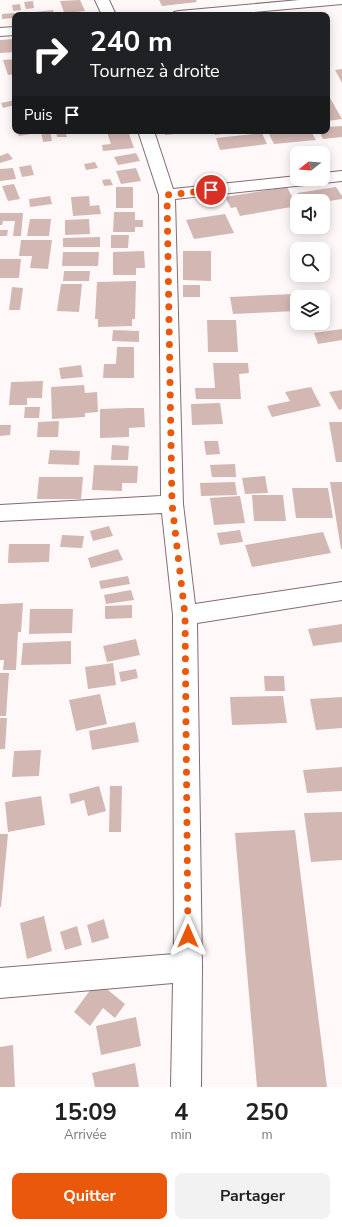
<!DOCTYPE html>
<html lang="fr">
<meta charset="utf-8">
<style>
:root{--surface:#fff;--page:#f2f2f2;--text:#222;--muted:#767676;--accent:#ea580c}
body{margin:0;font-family:"Nunito Sans",sans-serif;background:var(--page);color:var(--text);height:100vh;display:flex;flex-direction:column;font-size:15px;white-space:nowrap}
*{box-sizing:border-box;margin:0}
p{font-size:13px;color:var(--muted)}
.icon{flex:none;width:22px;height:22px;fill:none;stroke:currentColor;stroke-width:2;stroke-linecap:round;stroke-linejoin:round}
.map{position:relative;height:1087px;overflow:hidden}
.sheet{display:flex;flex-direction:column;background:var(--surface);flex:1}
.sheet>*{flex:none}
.banner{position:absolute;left:12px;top:12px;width:318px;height:122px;border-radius:8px;box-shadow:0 2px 10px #0003;background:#202124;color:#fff;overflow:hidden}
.needle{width:26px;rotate:253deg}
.fabs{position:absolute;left:290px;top:146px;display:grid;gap:8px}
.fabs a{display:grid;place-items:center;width:40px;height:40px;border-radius:8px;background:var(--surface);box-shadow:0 2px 10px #0003;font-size:20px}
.pin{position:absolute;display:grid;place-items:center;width:34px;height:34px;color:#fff;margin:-17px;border:2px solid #fff;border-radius:50%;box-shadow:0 1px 4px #0007}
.me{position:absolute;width:44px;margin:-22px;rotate:0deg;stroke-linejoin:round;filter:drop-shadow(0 0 3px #0008)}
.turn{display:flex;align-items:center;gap:14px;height:84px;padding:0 12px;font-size:18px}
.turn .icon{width:52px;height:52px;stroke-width:2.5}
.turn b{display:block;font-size:28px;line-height:34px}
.then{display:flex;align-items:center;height:38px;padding:0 12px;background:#0003;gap:8px;font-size:15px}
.eta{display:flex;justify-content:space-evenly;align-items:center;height:68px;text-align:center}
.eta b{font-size:24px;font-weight:700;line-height:28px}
.cta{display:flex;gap:8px;margin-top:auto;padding:8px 12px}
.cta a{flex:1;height:46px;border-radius:8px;background:var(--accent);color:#fff;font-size:16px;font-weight:700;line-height:46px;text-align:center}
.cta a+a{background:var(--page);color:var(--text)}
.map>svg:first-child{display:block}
.building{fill:#d3b7b3}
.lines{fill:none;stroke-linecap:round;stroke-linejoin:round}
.street-casing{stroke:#846b72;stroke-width:2}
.street{fill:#fff;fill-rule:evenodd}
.route{stroke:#ea580c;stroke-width:7;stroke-dasharray:0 12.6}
</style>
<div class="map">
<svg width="342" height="1087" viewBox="0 0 342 1087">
<rect width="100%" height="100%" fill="#fef8f9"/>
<path class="building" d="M 80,0 L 85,11 L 76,12 L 77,15 L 65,15 L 60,1 Z
M 159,0 L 196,0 L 197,2 L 162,6 Z
M 33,1 L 34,8 L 26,9 L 24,2 Z
M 20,4 L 21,10 L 13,11 L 12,5 Z
M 53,10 L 55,15 L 27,15 L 26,13 Z
M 14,13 L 15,18 L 2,19 L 2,14 Z
M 15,39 L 15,52 L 0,53 L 0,40 Z
M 15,59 L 15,74 L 8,75 L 3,60 Z
M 342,69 L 342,83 L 335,70 Z
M 327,98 L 330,98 L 342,119 L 327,121 Z
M 15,100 L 15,105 L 3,108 L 1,103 Z
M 342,126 L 342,137 L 323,139 L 319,131 L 327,131 L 327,127 Z
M 30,131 L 31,134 L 19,136 L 17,132 Z
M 41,131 L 50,131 L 52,141 L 43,142 Z
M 56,131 L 75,131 L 75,132 L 66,133 L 67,137 L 57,137 Z
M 128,131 L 134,148 L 103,151 L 102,145 L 111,144 L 107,132 Z
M 163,131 L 195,131 L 195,132 L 165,135 Z
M 213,131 L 235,131 L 235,132 L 215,135 Z
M 282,131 L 311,131 L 316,140 L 274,144 L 268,132 Z
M 262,133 L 267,144 L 220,150 L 216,138 Z
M 8,153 L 13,159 L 0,163 L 0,156 Z
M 136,153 L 140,161 L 118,165 L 114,157 Z
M 95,162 L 98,168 L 86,170 L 84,164 Z
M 31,165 L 34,175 L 22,177 L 19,167 Z
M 13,168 L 16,179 L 0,181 L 0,169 Z
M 136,168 L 141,181 L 121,184 L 116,171 Z
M 110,179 L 113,185 L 104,186 L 102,180 Z
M 14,184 L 20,199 L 8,201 L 2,186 Z
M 116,187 L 133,187 L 133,208 L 116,208 Z
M 287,187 L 297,206 L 240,216 L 236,207 L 231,208 L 225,197 Z
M 336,187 L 342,196 L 342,199 L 323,202 L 301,201 L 297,193 Z
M 50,196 L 52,204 L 30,207 L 29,199 Z
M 89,196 L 90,206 L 99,205 L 101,214 L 73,216 L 71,197 Z
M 114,212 L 135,212 L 135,220 L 143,220 L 143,227 L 135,227 L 135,232 L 113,232 Z
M 0,213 L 23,213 L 21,236 L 13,236 L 15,221 L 3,221 L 2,225 L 0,225 Z
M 225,214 L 234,233 L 194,239 L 186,220 Z
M 30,219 L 51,219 L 49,236 L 27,236 Z
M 89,219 L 90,234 L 65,235 L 65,220 Z
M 0,230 L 8,230 L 7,236 L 0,236 Z
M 111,235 L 129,235 L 128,248 L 111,248 Z
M 100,237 L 100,247 L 63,247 L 63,238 Z
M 21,240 L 52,240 L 48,269 L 30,268 L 32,256 L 19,256 Z
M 144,251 L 145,268 L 136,268 L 136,275 L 113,275 L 113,252 Z
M 183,251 L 211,251 L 211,281 L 183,280 Z
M 63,252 L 99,252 L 98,266 L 62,266 Z
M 0,259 L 21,259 L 19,278 L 0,278 Z
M 64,271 L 90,271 L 89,281 L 63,281 Z
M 136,281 L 135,319 L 132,319 L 132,326 L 98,327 L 98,319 L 95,319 L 97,282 Z
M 61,284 L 82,284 L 79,312 L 57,311 Z
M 183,285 L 200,285 L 200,297 L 183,297 Z
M 12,287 L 23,288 L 20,310 L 9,310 Z
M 293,294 L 296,311 L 233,314 L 230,297 Z
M 207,320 L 236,320 L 238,352 L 208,352 Z
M 342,329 L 342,340 L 318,344 L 314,333 Z
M 113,330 L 139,331 L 139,342 L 112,341 Z
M 117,347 L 134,347 L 134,378 L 103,378 L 104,364 L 116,364 Z
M 213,363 L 248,363 L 249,373 L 239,374 L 241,399 L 196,399 L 195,388 L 215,388 Z
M 81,365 L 83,377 L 61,379 L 59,368 Z
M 43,381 L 42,398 L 27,398 L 27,405 L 9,405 L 11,382 Z
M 84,385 L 85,393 L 97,392 L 98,412 L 85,413 L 85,417 L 52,419 L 51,387 Z
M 311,387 L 321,406 L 272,417 L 267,406 L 290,401 L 285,392 Z
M 342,390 L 342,409 L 339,410 L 329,392 Z
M 220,403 L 223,424 L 192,425 L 191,404 Z
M 25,407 L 40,407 L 39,418 L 24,418 Z
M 129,408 L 144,408 L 145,427 L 129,428 L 129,437 L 100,438 L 100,409 Z
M 59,421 L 58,437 L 37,437 L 38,422 Z
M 329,422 L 342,422 L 342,462 L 336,462 Z
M 0,425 L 11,425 L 10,435 L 0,436 Z
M 204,441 L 218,441 L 220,454 L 206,455 Z
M 112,445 L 129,446 L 128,460 L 111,460 Z
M 50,450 L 80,451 L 79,465 L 48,464 Z
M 235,464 L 236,477 L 212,477 L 210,465 Z
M 94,465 L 138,466 L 137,483 L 122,483 L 122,491 L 92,490 Z
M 265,476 L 268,493 L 245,494 L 242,478 Z
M 39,477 L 83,477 L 81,499 L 37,499 Z
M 235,482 L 237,495 L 201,496 L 200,483 Z
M 330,482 L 342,482 L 342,549 L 341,549 Z
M 292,488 L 328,488 L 333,518 L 296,518 Z
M 252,495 L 283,495 L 286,521 L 254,521 Z
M 240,496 L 245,523 L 214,525 L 210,498 Z
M 109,526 L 113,536 L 93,541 L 90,531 Z
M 240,530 L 243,542 L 220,545 L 217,533 Z
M 323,532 L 331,553 L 252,567 L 245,545 Z
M 62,535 L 84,536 L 82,548 L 60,547 Z
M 9,544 L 50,544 L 49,562 L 8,563 Z
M 118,549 L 123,560 L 91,568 L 88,558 Z
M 128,576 L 130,584 L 101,589 L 99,581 Z
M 131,590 L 134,600 L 106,604 L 104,595 Z
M 23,603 L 21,632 L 18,632 L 16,670 L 3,670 L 4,660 L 0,660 L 0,604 Z
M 132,605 L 132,618 L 105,619 L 105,606 Z
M 30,609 L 73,609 L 72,633 L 29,634 Z
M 342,624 L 342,642 L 313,646 L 308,629 Z
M 136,639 L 140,655 L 107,662 L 103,646 Z
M 71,641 L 71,664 L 21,665 L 23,643 Z
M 113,663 L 116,685 L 88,689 L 85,667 Z
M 136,669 L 138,678 L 121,682 L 119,672 Z
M 0,673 L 9,673 L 6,716 L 0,716 Z
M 264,676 L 284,676 L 285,691 L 265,691 Z
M 100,694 L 107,724 L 76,731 L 69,700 Z
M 283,696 L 287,723 L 232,725 L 230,697 Z
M 342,697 L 342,728 L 316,730 L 310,699 Z
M 0,718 L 7,718 L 5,749 L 0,749 Z
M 135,722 L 139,742 L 92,750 L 89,731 Z
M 41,750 L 39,776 L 12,777 L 14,751 Z
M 342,767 L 342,791 L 307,793 L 303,770 Z
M 99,786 L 106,811 L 88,816 L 84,800 L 71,804 L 69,794 Z
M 110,786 L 122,786 L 121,832 L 109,832 Z
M 41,796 L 45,825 L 8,832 L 5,802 Z
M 342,812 L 342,860 L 311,862 L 304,813 Z
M 295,830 L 327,1087 L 257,1087 L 235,833 Z
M 0,834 L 8,834 L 1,907 L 0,907 Z
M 44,916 L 52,951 L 27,959 L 20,923 Z
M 104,919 L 109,938 L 92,943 L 87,925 Z
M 77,926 L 82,945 L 65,950 L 60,932 Z
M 97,981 L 125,1004 L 115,1018 L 103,1008 L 90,1026 L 74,1012 Z
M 136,1017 L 141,1046 L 101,1055 L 96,1026 Z
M 13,1045 L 15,1087 L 0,1087 L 0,1047 Z
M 135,1063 L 139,1087 L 95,1087 L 92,1073 Z"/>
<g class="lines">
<defs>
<path id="street" d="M 95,0 L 109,0 L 116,15 L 102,15 Z
M 299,0 L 342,0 L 342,4 L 222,15 L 172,15 L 174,12 L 179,11 Z
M 15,27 L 15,35 L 0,36 L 0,28 Z
M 138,131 L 154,131 L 173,189 L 297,176 L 297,179 L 323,179 L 323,173 L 342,171 L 342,181 L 175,199 L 183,504 L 195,604 L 342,582 L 342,600 L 197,623 L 202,967 L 201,1087 L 171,1087 L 173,983 L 0,998 L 0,968 L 174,954 L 173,615 L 162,513 L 0,521 L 0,505 L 161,496 L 159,195 Z"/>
</defs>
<use href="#street" class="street-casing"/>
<use href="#street" class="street"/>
</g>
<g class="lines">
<path class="route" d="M 188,936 L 185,615 L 172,504 L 167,195 L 211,190"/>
</g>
</svg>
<div class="fabs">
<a><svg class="needle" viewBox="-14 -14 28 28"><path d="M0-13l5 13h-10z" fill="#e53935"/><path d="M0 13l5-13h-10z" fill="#767676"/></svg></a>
<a><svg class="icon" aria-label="sound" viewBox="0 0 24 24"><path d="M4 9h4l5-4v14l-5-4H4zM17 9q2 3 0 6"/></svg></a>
<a><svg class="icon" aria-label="search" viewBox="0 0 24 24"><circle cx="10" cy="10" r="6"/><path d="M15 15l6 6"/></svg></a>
<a><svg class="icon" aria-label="layers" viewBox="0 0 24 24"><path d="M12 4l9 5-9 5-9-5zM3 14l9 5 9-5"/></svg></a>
</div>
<div class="pin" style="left:211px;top:190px;background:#d93025"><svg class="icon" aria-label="arrive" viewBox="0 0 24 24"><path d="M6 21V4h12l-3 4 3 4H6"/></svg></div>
<svg class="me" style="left:188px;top:936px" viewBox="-20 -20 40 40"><path d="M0-17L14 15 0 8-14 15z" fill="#ea580c" stroke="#fff" stroke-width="4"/></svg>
<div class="banner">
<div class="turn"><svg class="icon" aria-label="right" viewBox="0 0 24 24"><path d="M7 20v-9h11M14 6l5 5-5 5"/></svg><div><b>240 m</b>Tournez à droite</div></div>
<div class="then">Puis<svg class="icon" aria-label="arrive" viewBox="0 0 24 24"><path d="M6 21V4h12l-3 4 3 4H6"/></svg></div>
</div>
</div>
<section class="sheet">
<div class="eta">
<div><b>15:09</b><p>Arrivée</p></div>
<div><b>4</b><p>min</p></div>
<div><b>250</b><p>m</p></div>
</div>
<div class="cta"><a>Quitter</a><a>Partager</a></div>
</section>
